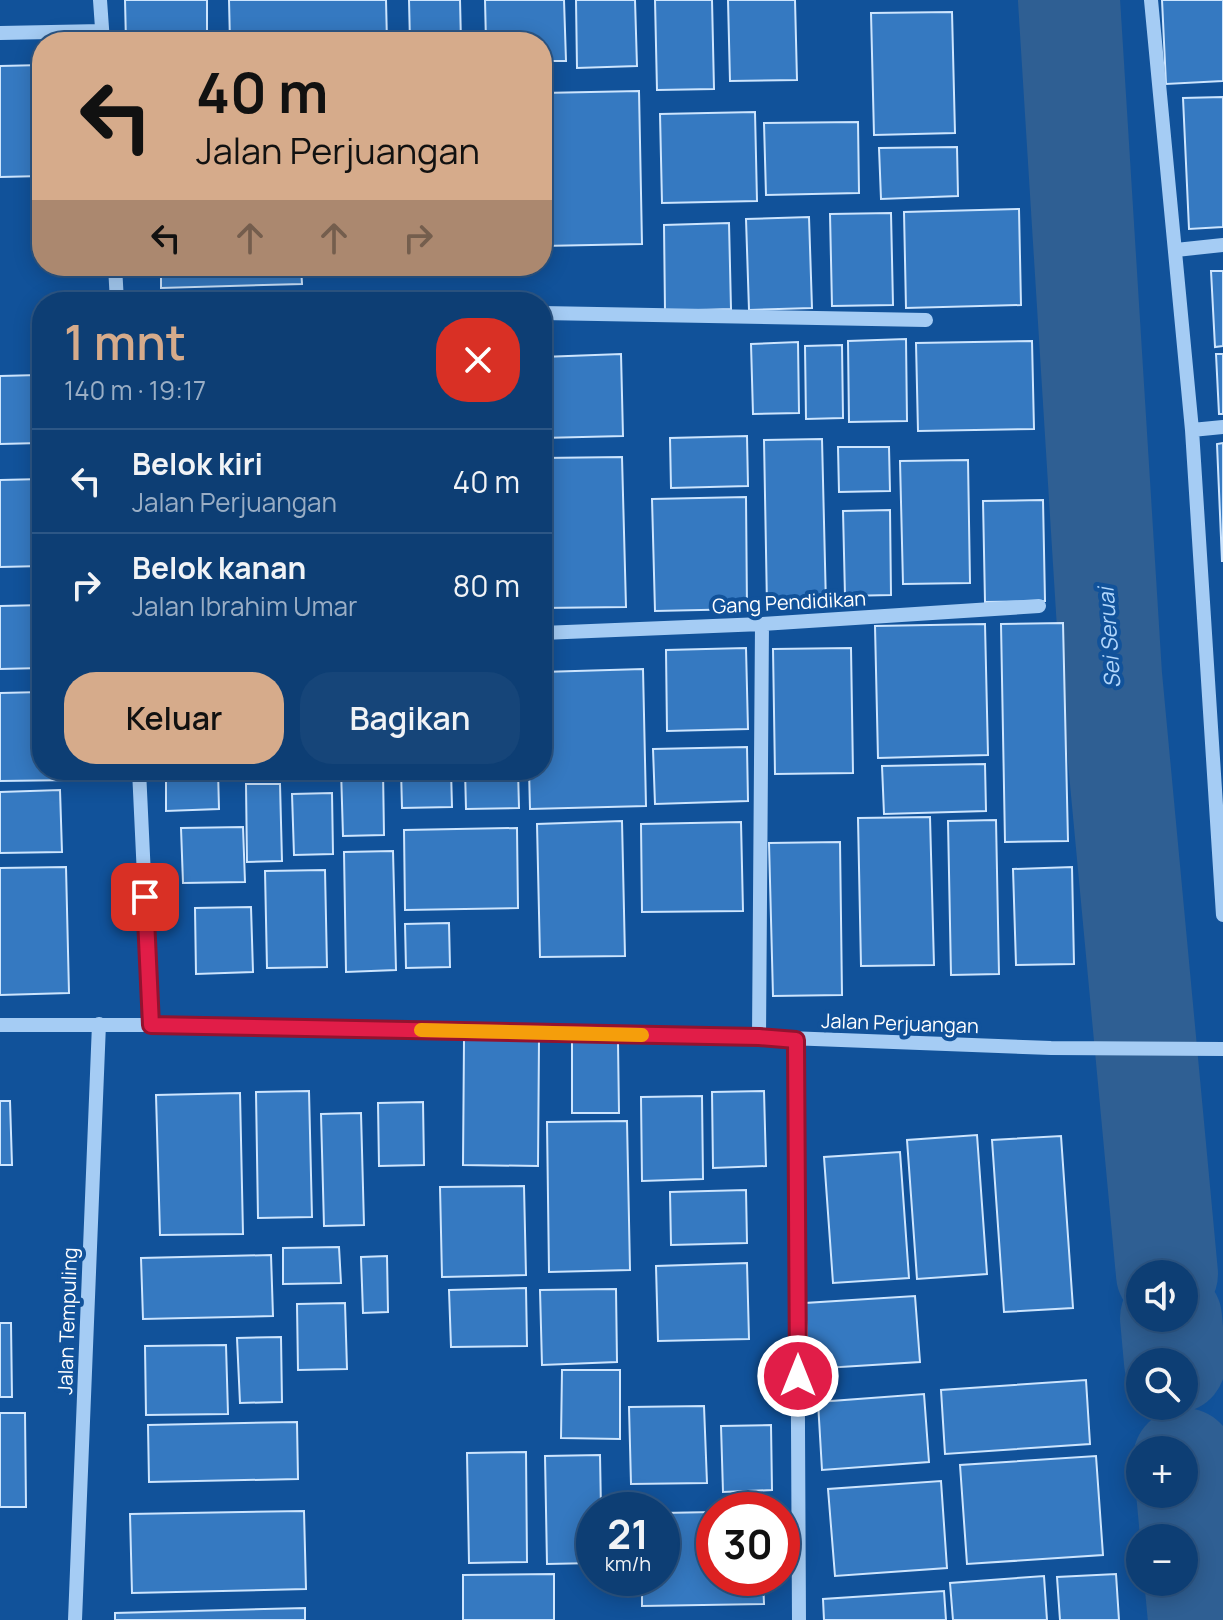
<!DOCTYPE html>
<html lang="id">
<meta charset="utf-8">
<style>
:root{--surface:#0d3e74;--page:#164579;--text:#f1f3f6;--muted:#9aaec5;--line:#2d5786;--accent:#d6ab8b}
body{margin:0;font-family:Manrope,sans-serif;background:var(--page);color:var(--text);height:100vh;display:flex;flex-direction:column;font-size:30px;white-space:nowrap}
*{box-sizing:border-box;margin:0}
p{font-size:26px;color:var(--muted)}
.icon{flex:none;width:44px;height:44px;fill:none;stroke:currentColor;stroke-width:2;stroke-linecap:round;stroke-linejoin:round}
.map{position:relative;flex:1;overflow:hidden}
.details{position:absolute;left:32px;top:292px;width:520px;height:488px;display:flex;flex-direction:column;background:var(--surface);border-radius:32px;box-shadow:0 4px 20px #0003,0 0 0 2px var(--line)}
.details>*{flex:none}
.banner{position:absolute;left:32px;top:32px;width:520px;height:244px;border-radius:32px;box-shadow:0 4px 20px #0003,0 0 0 2px var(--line);background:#d6ab8b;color:#111;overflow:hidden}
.fabs{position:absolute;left:1126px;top:1260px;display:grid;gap:16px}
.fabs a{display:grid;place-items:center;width:72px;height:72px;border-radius:50%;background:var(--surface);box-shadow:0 4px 20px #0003,0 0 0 2px var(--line);font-size:40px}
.speed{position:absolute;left:576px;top:1492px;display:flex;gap:16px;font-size:40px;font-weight:700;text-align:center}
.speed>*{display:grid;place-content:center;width:104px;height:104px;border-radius:50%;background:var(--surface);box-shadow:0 4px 20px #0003,0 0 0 2px var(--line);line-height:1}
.speed small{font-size:20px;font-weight:400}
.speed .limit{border:12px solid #d22;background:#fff;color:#111}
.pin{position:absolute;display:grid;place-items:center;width:68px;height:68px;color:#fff;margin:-34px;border-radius:16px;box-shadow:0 4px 12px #0006}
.me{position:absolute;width:88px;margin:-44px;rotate:0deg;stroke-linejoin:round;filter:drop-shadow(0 0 6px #0008)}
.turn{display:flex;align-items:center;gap:28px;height:168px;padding:0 32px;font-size:36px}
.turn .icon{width:104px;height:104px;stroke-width:2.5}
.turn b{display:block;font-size:56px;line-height:68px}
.lanes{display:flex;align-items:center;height:76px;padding:0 32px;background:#0003;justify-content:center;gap:40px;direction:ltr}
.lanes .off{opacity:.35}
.round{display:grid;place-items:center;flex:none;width:84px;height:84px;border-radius:32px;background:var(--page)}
.overview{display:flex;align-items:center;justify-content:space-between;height:136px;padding:0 32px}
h1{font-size:48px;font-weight:600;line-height:60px;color:var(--accent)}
.action{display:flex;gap:16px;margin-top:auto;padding:16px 32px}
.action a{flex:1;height:92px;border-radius:32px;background:var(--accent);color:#111;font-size:32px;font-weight:600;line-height:92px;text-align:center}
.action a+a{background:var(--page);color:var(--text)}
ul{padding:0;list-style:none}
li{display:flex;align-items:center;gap:24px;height:104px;padding:0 32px;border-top:2px solid var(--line)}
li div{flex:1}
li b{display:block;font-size:30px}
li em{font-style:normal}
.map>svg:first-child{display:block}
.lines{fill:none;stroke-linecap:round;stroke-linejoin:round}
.river{stroke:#2f5f93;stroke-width:102}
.building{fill:#3579c1;stroke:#cde5fe;stroke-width:2}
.minor{stroke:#a5ccf4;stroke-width:14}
.route-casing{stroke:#92132f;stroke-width:20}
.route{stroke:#e11d48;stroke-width:14}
.slow{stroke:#f59e0b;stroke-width:14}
.labels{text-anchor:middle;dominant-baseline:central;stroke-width:8;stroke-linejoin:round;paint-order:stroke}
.street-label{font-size:20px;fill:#fff;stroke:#11529a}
.water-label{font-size:22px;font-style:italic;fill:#b1d6fb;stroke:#11529a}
</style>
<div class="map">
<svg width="1223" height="1620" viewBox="0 0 1223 1620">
<rect width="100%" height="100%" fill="#11529a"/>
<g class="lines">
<path class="river" d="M 1069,0 L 1111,675 L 1167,1274
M 1171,1318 L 1175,1362
M 1184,1459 L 1199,1620"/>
</g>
<path class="building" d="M 125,0 L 207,0 L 207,42 L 126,42 Z
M 229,0 L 386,0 L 387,42 L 230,42 Z
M 409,0 L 460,0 L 461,42 L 410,42 Z
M 485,0 L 564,0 L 566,61 L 542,61 L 542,42 L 486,42 Z
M 576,0 L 635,0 L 637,66 L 577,68 Z
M 655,0 L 712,0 L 714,89 L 657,90 Z
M 728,0 L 795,0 L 797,80 L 730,81 Z
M 1162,0 L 1223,0 L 1223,81 L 1166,84 Z
M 952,12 L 955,133 L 874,135 L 871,13 Z
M 42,65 L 42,176 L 0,177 L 0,66 Z
M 639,91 L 642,244 L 542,246 L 542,93 Z
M 1223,97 L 1223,227 L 1189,229 L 1183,98 Z
M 755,112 L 757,201 L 662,203 L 660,114 Z
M 858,122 L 859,193 L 766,195 L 764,123 Z
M 957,147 L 958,196 L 881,199 L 879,148 Z
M 1019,209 L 1021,305 L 906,308 L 904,212 Z
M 891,213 L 893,305 L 832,306 L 830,214 Z
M 809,217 L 812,308 L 749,310 L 746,219 Z
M 729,223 L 731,309 L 665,311 L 664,225 Z
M 161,266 L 301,266 L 302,284 L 161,288 Z
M 314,266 L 394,266 L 394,268 L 314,269 Z
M 1211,271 L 1223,271 L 1223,346 L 1215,347 Z
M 906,339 L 907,421 L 849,422 L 848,341 Z
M 1032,341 L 1034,429 L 918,431 L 916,343 Z
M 798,342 L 799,413 L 753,414 L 751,344 Z
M 842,345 L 843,418 L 806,419 L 805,346 Z
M 621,354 L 623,436 L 542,438 L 542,357 Z
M 1216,354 L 1223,354 L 1223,414 L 1219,414 Z
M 38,375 L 40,443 L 0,444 L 0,376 Z
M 747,436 L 748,486 L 671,488 L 670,438 Z
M 822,439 L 826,605 L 767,606 L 764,440 Z
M 1223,443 L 1223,561 L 1222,561 L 1217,444 Z
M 838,447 L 889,447 L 890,491 L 839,492 Z
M 622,457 L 626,607 L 542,608 L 542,458 Z
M 968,460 L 970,583 L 903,584 L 900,461 Z
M 42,479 L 42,566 L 0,567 L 0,480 Z
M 746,497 L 747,609 L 655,611 L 652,499 Z
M 1043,500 L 1045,601 L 985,602 L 983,501 Z
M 890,510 L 891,595 L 845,596 L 843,511 Z
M 42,605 L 42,668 L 0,669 L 0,606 Z
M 1063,623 L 1068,841 L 1005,842 L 1001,624 Z
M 985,624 L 988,755 L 878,758 L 875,626 Z
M 746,648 L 748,729 L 667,731 L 666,650 Z
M 851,648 L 853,773 L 775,774 L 773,649 Z
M 643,669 L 646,806 L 530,809 L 529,770 L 542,770 L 542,672 Z
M 42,692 L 42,770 L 75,770 L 75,780 L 0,781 L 0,693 Z
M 747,747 L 748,801 L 655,804 L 653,749 Z
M 985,764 L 986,811 L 884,814 L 882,766 Z
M 166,770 L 218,770 L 219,809 L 166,811 Z
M 341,770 L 383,770 L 384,835 L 343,836 Z
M 401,770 L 451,770 L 452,807 L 402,808 Z
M 465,770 L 518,770 L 519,808 L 466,809 Z
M 246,784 L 280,784 L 282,861 L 247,862 Z
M 60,790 L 62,852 L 0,853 L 0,792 Z
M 332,793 L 333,854 L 294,855 L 292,794 Z
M 930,817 L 934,965 L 861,966 L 858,818 Z
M 996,820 L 999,974 L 951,975 L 948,821 Z
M 622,821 L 625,956 L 540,957 L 537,824 Z
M 741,822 L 743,911 L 642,912 L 641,824 Z
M 243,827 L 245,882 L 183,883 L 181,828 Z
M 517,828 L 518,908 L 405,910 L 404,830 Z
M 840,842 L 842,995 L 773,996 L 769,843 Z
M 393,851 L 396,970 L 346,972 L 344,852 Z
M 66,867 L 69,993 L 0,995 L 0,868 Z
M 1072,867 L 1074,964 L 1016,965 L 1013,869 Z
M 325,870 L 327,967 L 267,968 L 265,871 Z
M 251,907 L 253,972 L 196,974 L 195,908 Z
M 449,923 L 450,967 L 406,968 L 405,924 Z
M 539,1039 L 538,1166 L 463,1165 L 464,1040 Z
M 572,1041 L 618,1042 L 619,1113 L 572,1113 Z
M 309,1091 L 312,1217 L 258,1218 L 256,1092 Z
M 764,1091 L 766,1166 L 713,1168 L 712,1092 Z
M 240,1093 L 243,1234 L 160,1235 L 156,1095 Z
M 702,1096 L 703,1179 L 642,1181 L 641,1097 Z
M 0,1101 L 10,1101 L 12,1165 L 0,1165 Z
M 423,1102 L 424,1165 L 379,1166 L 378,1103 Z
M 361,1113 L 364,1225 L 324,1226 L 321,1114 Z
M 627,1121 L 630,1270 L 549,1272 L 547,1122 Z
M 977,1135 L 987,1274 L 917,1279 L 907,1140 Z
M 1061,1136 L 1073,1308 L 1004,1312 L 992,1140 Z
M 900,1152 L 909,1278 L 833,1283 L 824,1157 Z
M 524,1186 L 526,1275 L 442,1277 L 440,1187 Z
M 746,1190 L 747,1243 L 671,1245 L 670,1192 Z
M 339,1247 L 341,1283 L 283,1284 L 283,1248 Z
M 271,1255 L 273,1316 L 143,1319 L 141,1258 Z
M 387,1256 L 388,1312 L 363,1313 L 361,1257 Z
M 747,1263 L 749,1339 L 658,1341 L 656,1266 Z
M 526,1288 L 527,1346 L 451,1347 L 449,1290 Z
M 616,1289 L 617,1362 L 542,1365 L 540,1290 Z
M 915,1296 L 920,1362 L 809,1369 L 805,1303 Z
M 345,1303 L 347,1369 L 298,1370 L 297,1304 Z
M 0,1323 L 11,1323 L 12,1397 L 0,1397 Z
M 281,1337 L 282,1402 L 240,1403 L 237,1338 Z
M 226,1345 L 228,1414 L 146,1415 L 145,1346 Z
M 562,1370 L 620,1370 L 620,1439 L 561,1438 Z
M 1086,1380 L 1090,1444 L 945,1454 L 941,1390 Z
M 924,1394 L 929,1462 L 822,1470 L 818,1402 Z
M 704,1406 L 707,1483 L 631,1484 L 629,1407 Z
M 0,1413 L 25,1413 L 26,1507 L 0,1507 Z
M 297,1422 L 298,1479 L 149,1482 L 148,1425 Z
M 771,1425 L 772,1490 L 723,1492 L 721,1426 Z
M 526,1452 L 527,1562 L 469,1563 L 467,1453 Z
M 600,1455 L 601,1510 L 594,1510 L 594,1563 L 547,1564 L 545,1456 Z
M 1096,1456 L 1103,1555 L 967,1564 L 960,1465 Z
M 941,1481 L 947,1568 L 835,1576 L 828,1489 Z
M 304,1511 L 306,1589 L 132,1593 L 130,1514 Z
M 714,1512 L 714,1578 L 763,1578 L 764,1604 L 642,1606 L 642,1578 L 662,1578 L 662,1513 Z
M 554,1574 L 554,1620 L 463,1620 L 463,1575 Z
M 1116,1574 L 1119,1620 L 1060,1620 L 1057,1577 Z
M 1044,1576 L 1047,1620 L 953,1620 L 950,1583 Z
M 944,1591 L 946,1620 L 824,1620 L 823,1599 Z
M 305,1608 L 305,1620 L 115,1620 L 115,1613 Z"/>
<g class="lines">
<path class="minor" d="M 100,0 L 103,42
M 1151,0 L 1192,430 L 1223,915
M 0,33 L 102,31
M 1176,250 L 1223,245
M 115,266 L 117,302
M 542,313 L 926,320
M 1192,430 L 1223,427
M 542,633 L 762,624 L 1039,606
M 139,770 L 151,1025
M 0,1025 L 151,1025 L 759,1037 L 1051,1048 L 1223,1049
M 759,1037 L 762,624
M 796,1040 L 799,1620
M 75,1620 L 99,1024"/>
</g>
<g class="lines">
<defs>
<path id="route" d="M 145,897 L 151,1025 L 759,1037 L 796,1040 L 798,1376"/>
</defs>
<use href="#route" class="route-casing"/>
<use href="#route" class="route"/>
<path class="slow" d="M 421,1030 L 642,1035"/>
</g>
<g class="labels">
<g class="street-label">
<text transform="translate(789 602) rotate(-3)">Gang Pendidikan</text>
<text transform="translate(900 1023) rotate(2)">Jalan Perjuangan</text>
<text transform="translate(67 1321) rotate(-88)">Jalan Tempuling</text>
</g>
<g class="water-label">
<text transform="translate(1109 638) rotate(-94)">Sei Seruai</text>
</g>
</g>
</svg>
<div class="fabs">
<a><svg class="icon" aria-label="sound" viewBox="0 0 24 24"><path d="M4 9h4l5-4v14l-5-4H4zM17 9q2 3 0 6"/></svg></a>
<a><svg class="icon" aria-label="search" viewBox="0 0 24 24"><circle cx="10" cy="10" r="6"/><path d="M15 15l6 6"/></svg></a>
<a>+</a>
<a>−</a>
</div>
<div class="speed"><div>21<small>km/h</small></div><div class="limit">30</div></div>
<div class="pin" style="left:145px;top:897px;background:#d93025"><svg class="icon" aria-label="arrive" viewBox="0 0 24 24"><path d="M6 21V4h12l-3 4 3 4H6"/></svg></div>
<svg class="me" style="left:798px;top:1376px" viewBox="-20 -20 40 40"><circle r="17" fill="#e11d48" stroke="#fff" stroke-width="3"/><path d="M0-11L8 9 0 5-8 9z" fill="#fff"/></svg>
<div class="banner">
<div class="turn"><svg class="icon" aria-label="left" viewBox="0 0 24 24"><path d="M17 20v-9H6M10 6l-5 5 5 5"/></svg><div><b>40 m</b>Jalan Perjuangan</div></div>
<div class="lanes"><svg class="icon" aria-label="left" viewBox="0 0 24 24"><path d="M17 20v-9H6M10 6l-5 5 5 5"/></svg><svg class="icon off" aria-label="ahead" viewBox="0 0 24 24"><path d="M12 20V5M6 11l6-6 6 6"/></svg><svg class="icon off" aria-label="ahead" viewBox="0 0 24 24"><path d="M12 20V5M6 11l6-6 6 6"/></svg><svg class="icon off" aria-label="right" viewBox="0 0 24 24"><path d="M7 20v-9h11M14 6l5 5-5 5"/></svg></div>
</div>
<section class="details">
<div class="overview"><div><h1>1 mnt</h1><p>140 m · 19:17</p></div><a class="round" style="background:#d93025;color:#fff"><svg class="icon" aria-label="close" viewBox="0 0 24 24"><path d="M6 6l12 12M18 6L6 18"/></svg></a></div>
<ul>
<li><svg class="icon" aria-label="left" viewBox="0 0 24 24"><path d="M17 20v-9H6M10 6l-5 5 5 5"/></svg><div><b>Belok kiri</b><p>Jalan Perjuangan</p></div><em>40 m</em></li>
<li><svg class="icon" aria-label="right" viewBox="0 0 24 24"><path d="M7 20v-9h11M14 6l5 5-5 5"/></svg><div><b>Belok kanan</b><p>Jalan Ibrahim Umar</p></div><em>80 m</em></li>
</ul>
<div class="action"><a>Keluar</a><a>Bagikan</a></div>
</section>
</div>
